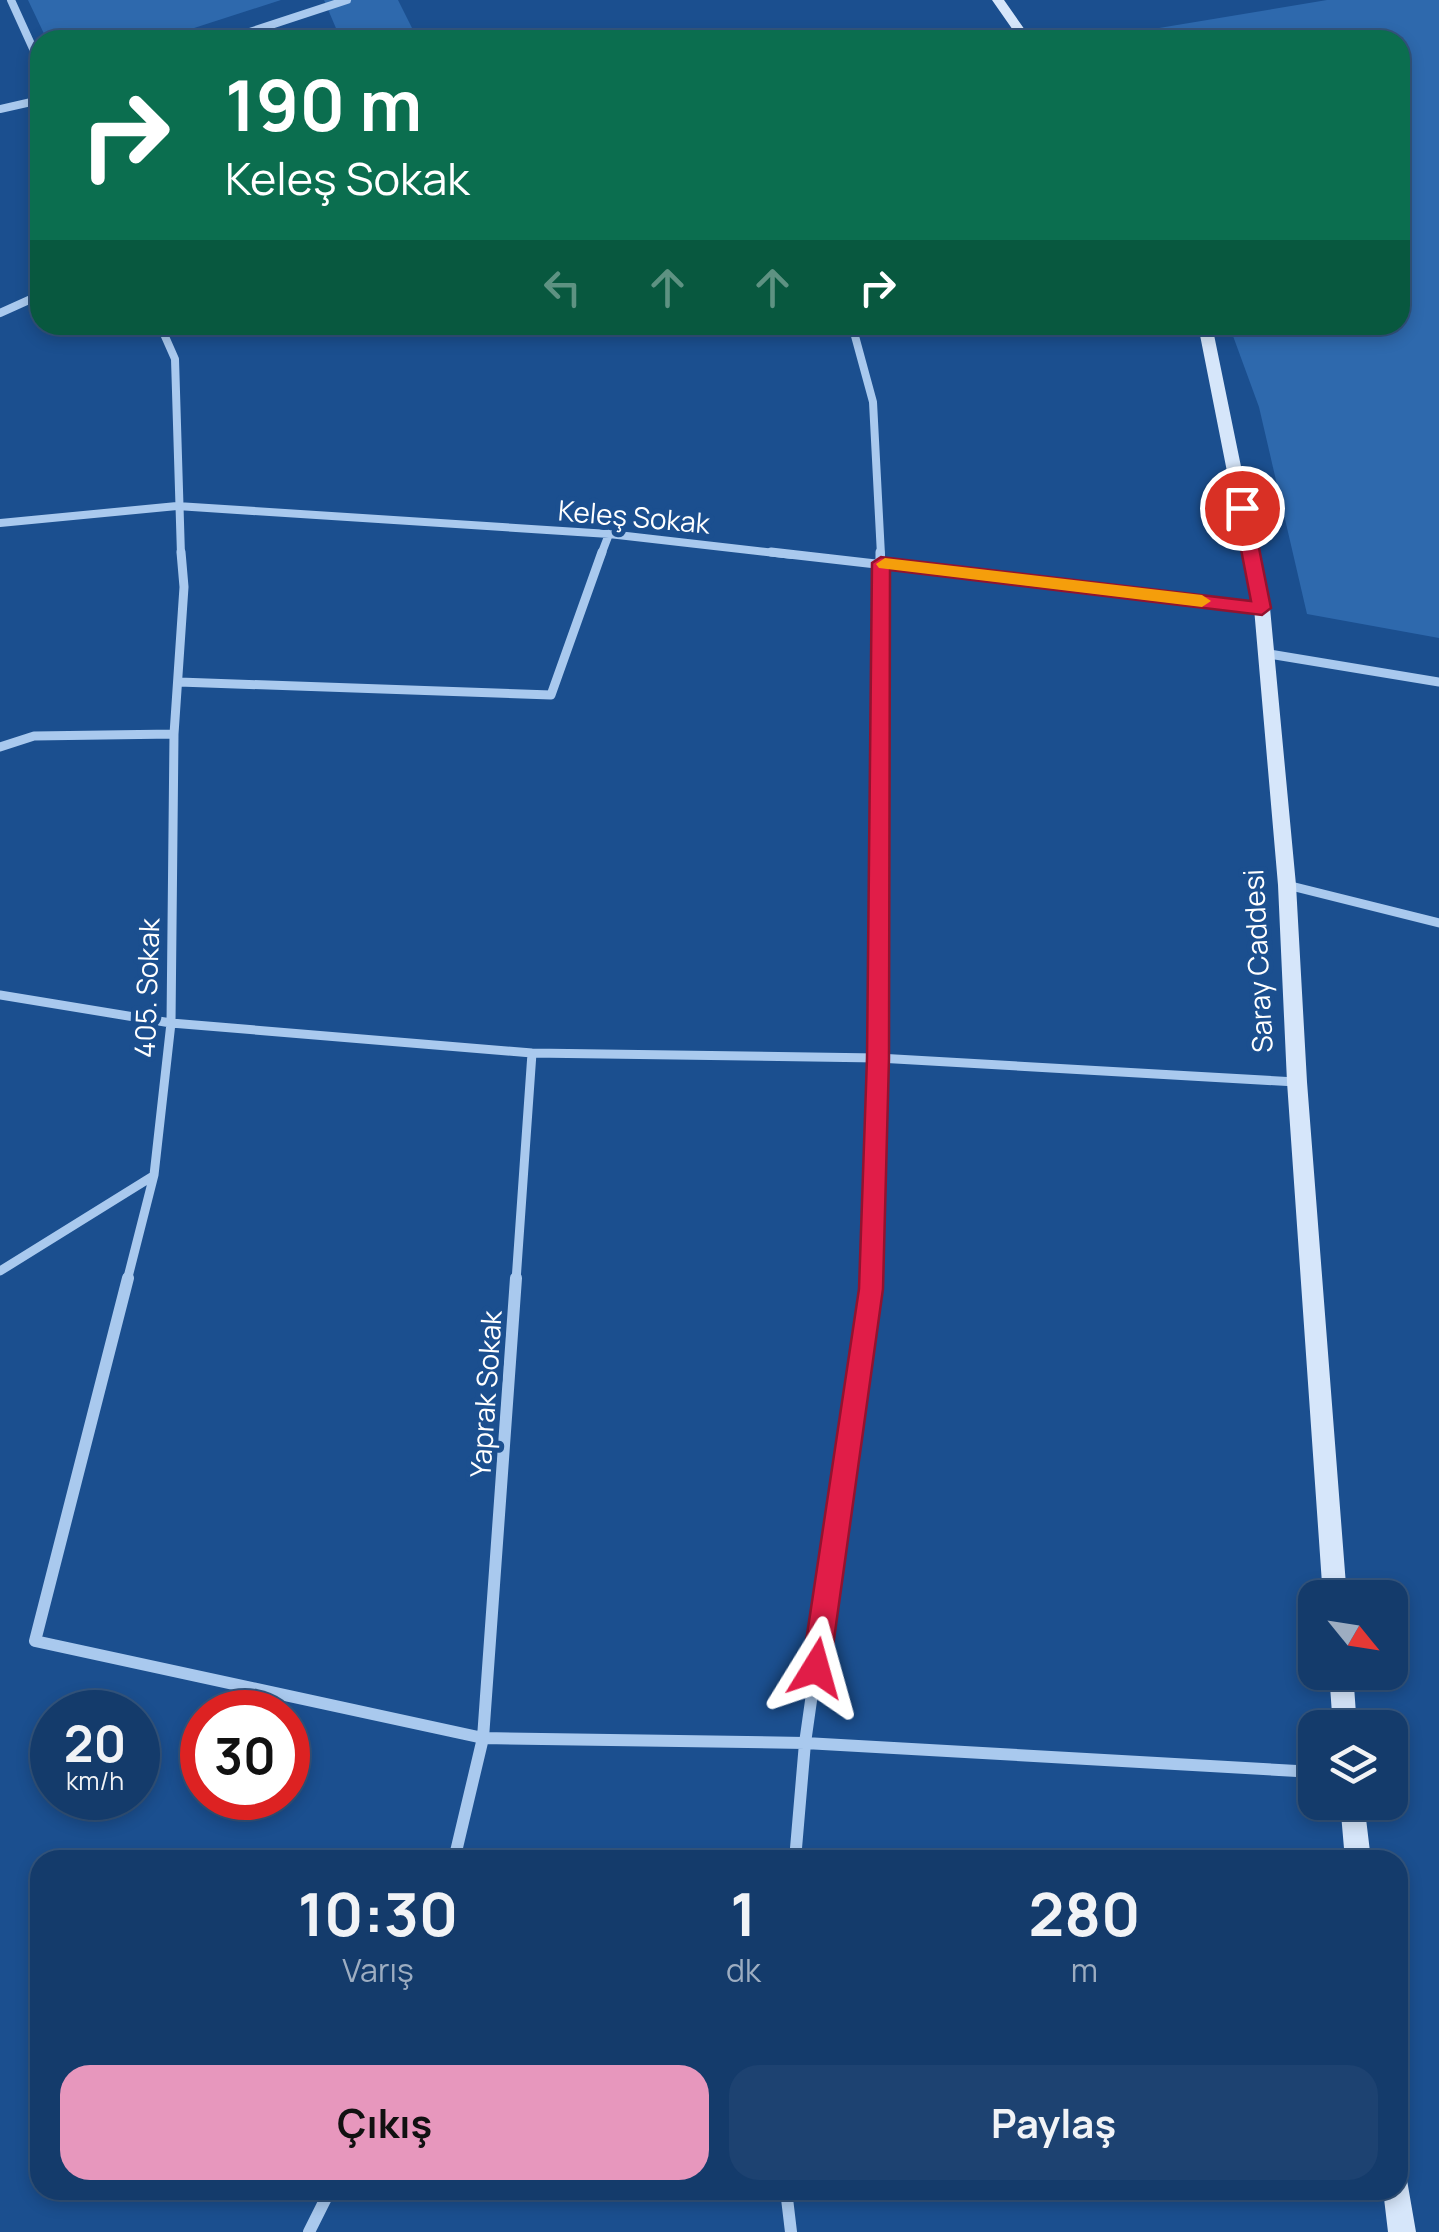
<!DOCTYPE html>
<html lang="tr">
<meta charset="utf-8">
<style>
:root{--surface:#143b6b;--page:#1d4271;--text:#f1f3f6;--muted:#9dadc1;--line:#33557e;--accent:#e797bd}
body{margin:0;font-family:Manrope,sans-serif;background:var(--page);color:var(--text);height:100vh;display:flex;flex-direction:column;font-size:38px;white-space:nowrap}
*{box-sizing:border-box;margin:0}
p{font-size:32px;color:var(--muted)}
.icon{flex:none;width:55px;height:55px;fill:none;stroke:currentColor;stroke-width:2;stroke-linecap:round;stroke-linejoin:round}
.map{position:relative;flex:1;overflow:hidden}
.details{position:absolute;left:30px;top:1850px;width:1378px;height:350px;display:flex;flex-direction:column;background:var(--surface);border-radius:30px;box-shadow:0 5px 15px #0003,0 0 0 2px var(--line)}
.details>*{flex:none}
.banner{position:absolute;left:30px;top:30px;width:1380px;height:305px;border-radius:30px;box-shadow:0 5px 15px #0003,0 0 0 2px var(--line);background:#0b6e4f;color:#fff;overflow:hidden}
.needle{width:65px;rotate:120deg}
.buttons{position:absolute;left:1298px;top:1580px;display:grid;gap:20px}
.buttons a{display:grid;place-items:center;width:110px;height:110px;border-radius:20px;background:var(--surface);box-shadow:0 5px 15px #0003,0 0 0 2px var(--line);font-size:50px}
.speed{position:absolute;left:30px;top:1690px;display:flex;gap:20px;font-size:50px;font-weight:700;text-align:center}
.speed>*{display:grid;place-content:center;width:130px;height:130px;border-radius:50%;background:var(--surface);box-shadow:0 5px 15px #0003,0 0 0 2px var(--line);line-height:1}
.speed small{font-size:25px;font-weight:400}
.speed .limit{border:15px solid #d22;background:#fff;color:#111}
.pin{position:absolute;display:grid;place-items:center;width:85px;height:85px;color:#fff;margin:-42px;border:5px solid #fff;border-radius:50%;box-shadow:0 2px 10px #0007}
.me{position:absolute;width:110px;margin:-55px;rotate:8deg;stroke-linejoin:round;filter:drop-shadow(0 0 8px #0008)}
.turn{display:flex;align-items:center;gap:35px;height:210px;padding:0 30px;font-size:45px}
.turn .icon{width:130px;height:130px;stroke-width:2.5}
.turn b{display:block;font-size:70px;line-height:85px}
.lanes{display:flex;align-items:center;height:95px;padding:0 30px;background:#0003;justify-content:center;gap:50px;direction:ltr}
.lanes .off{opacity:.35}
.eta{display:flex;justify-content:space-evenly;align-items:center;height:170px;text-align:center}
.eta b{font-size:60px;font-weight:700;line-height:70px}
.cta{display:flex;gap:20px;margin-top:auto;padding:20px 30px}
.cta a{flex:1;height:115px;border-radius:30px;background:var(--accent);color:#111;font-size:40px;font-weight:700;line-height:115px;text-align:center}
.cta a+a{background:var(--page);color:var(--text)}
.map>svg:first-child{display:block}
.green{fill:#2e69ad}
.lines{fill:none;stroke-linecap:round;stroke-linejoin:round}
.minor-far2{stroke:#a9c9ee;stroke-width:8}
.minor-far1{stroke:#a9c9ee;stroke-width:9}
.minor{stroke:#a9c9ee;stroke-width:12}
.secondary{fill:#d6e6fa;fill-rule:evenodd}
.route{fill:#e11d48;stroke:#92132f;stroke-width:2.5}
.slow{fill:#f59e0b}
.labels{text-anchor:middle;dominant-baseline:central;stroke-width:10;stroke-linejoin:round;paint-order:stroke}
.street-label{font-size:28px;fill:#fff;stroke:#1b4f8f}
</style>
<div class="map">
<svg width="1439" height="2232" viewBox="0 0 1439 2232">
<rect width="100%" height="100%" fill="#1b4f8f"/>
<path class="green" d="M 28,0 L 281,0 L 157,40 L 47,40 Z
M 324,0 L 398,0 L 418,40 L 341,40 Z
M 1327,0 L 1439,0 L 1439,638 L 1307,614 L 1259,407 L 1229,325 L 1400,325 L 1400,40 L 1161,40 L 1153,29 Z"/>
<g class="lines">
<path class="minor-far2" d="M 11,0 L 40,64
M 225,40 L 347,0
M 0,109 L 40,100
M 0,313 L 40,295
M 160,325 L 175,359 L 181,555
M 852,325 L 873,402 L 881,555
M 0,523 L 177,506 L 609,534 L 793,555
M 601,555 L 609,534"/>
<path class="minor-far1" d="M 771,552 L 1262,608
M 1263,653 L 1439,682
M 179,682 L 551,695 L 602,552
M 0,747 L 34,736 L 174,734
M 1287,885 L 1439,923
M 0,995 L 171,1023 L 532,1053 L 878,1058 L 1296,1082
M 0,1271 L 153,1176
M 127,1281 L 154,1175 L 171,1023 L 174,734 L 184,587 L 181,552
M 516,1281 L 532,1053
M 871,1281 L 878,1058 L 880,552"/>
<path class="minor" d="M 128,1278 L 35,1641 L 483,1738 L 805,1743 L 1315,1772
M 454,1860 L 483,1738 L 516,1278
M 795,1860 L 805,1743 L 871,1278
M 786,2190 L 791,2232
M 309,2232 L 330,2190"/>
<path class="secondary" d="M 992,0 L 1004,0 L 1032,40 L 1020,40 Z
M 1198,325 L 1212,325 L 1270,608 L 1296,885 L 1307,1082 L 1347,1598 L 1323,1598 L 1287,1082 L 1278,885 L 1254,608 Z
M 1329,1672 L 1353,1672 L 1357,1728 L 1333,1728 Z
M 1340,1802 L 1364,1802 L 1371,1860 L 1345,1860 Z
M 1398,2176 L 1407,2180 L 1416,2232 L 1388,2232 L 1383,2190 L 1398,2190 Z"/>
</g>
<path class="route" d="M 1242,502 L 1251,508 L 1271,608 L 1262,615 L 890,570 L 889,1058 L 883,1289 L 830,1668 L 826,1677 L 816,1681 L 806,1677 L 802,1668 L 859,1289 L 867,1058 L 872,563 L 881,557 L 1251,601 L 1233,508 Z"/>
<path class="slow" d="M 885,558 L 1202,595 L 1211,601 L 1202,607 L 879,568 L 876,564 Z"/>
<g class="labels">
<g class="street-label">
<text transform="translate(634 516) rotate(5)">Keleş Sokak</text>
<text transform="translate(1257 961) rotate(-93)">Saray Caddesi</text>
<text transform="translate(146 988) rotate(-88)">405. Sokak</text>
<text transform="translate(485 1394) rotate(-86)">Yaprak Sokak</text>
</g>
</g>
</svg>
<div class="buttons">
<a><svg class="needle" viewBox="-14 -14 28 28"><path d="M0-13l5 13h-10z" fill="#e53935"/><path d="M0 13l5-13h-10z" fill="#9dadc1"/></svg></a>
<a><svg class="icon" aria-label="layers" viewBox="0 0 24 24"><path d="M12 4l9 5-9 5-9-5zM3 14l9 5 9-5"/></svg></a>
</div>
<div class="speed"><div>20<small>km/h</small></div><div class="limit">30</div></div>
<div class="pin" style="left:1242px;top:508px;background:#d93025"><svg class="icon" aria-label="arrive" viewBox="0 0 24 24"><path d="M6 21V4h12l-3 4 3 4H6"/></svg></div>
<svg class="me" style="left:816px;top:1668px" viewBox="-20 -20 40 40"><path d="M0-17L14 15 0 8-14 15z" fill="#e11d48" stroke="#fff" stroke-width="4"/></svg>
<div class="banner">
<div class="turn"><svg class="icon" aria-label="right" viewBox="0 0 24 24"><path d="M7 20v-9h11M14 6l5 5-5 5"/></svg><div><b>190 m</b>Keleş Sokak</div></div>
<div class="lanes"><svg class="icon off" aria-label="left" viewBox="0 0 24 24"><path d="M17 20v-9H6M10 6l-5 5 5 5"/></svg><svg class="icon off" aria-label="ahead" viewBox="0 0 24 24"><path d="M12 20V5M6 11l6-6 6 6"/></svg><svg class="icon off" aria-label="ahead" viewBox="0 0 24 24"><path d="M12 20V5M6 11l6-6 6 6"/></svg><svg class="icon" aria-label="right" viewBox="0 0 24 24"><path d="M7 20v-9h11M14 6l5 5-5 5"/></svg></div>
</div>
<section class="details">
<div class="eta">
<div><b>10:30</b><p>Varış</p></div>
<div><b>1</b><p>dk</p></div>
<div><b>280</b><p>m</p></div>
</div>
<div class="cta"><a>Çıkış</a><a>Paylaş</a></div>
</section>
</div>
